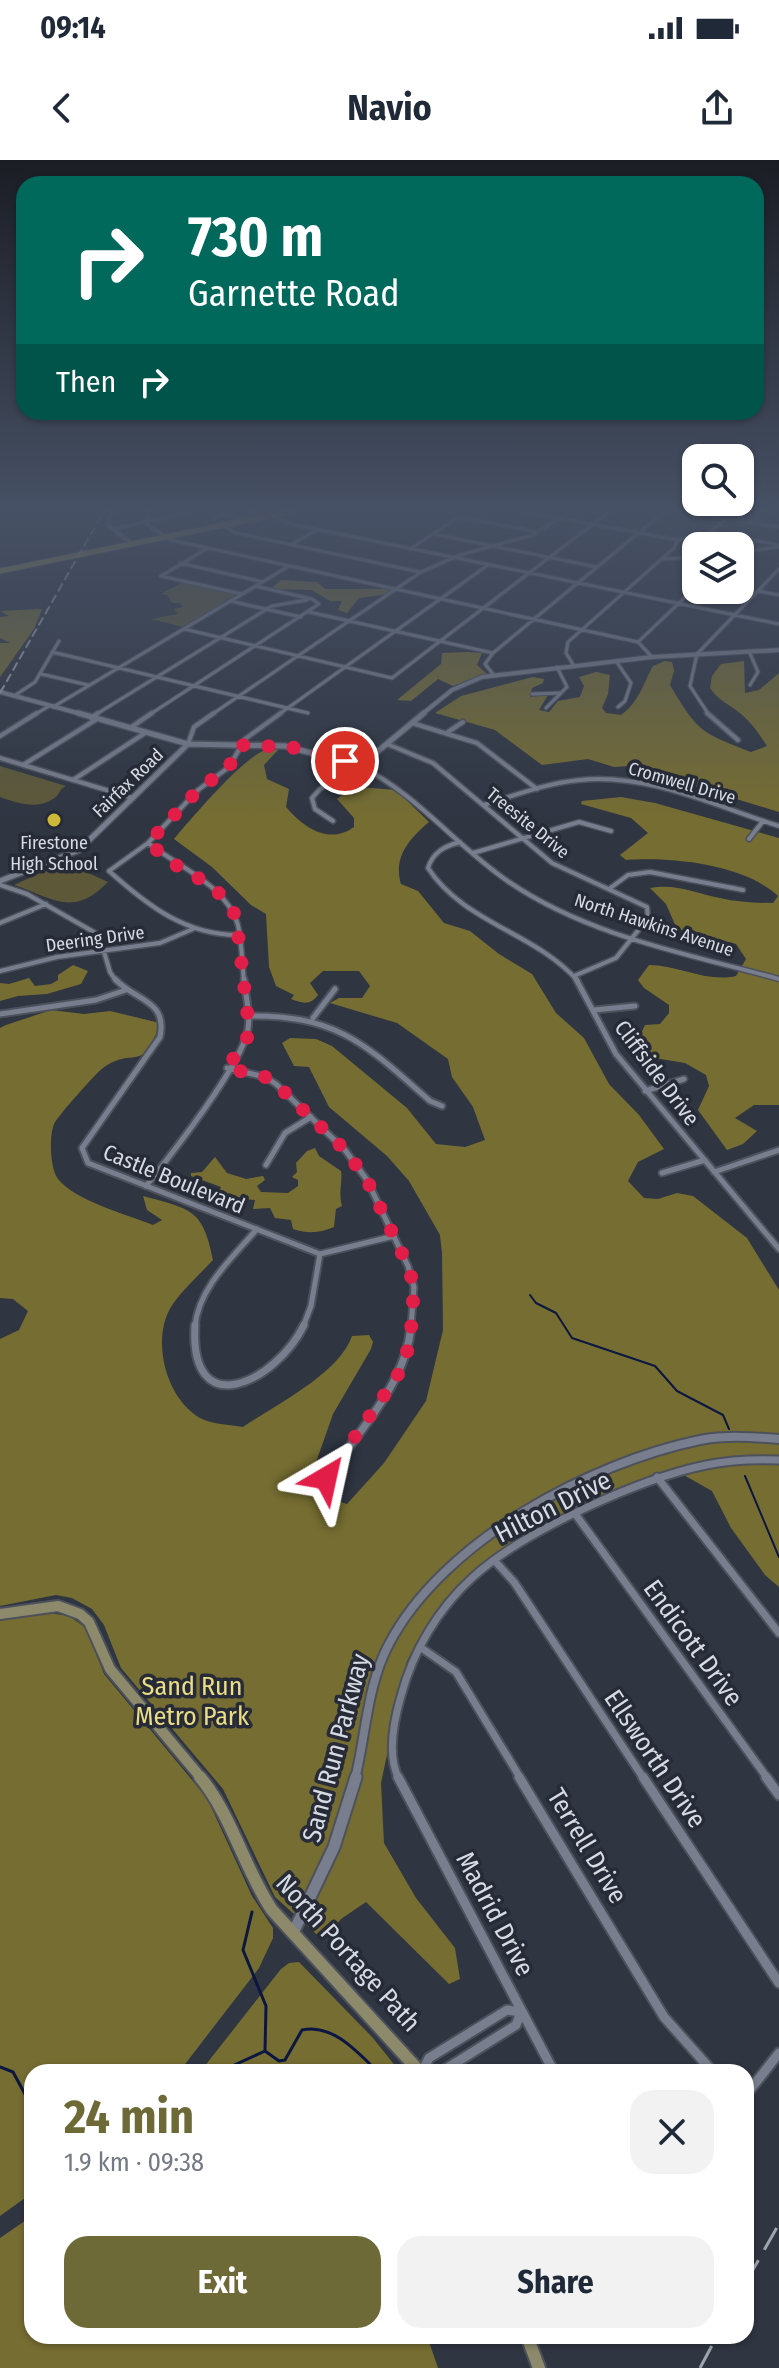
<!DOCTYPE html>
<meta charset="utf-8">
<style>
:root{--surface:#fff;--page:#f2f2f3;--text:#1f2937;--muted:#747a83;--accent:#6d6a37}
body{margin:0;font-family:"Fira Sans Condensed",sans-serif;background:var(--page);color:var(--text);height:100vh;display:flex;flex-direction:column;font-size:30px;white-space:nowrap}
*{box-sizing:border-box;margin:0}
p{font-size:26px;color:var(--muted)}
.icon{flex:none;width:44px;height:44px;fill:none;stroke:currentColor;stroke-width:2;stroke-linecap:round;stroke-linejoin:round}
.map{position:relative;flex:1;overflow:hidden}
.sheet{position:absolute;left:24px;top:1904px;width:730px;height:280px;display:flex;flex-direction:column;background:var(--surface);border-radius:24px;box-shadow:0 2px 6px #0004}
.sheet>*{flex:none}
.top-card{position:absolute;left:16px;top:16px;width:748px;height:244px;border-radius:24px;box-shadow:0 2px 6px #0004;background:#00695c;color:#fff;overflow:hidden}
.fabs{position:absolute;left:682px;top:284px;display:grid;gap:16px}
.fabs a{display:grid;place-items:center;width:72px;height:72px;border-radius:16px;background:var(--surface);box-shadow:0 2px 6px #0004;font-size:40px}
.pin{position:absolute;display:grid;place-items:center;width:68px;height:68px;color:#fff;margin:-34px;border:4px solid #fff;border-radius:50%;box-shadow:0 2px 8px #0007}
.me{position:absolute;width:88px;margin:-44px;rotate:36deg;stroke-linejoin:round;filter:drop-shadow(0 0 6px #0008)}
.turn{display:flex;align-items:center;gap:28px;height:168px;padding:0 40px;font-size:36px}
.turn .icon{width:104px;height:104px;stroke-width:2.5}
.turn b{display:block;font-size:56px;line-height:68px}
.then{display:flex;align-items:center;height:76px;padding:0 40px;background:#0003;gap:16px;font-size:30px}
.round{display:grid;place-items:center;flex:none;width:84px;height:84px;border-radius:24px;background:var(--page)}
.summary{display:flex;align-items:center;justify-content:space-between;height:136px;padding:0 40px}
h1{font-size:48px;font-weight:700;line-height:60px;color:var(--accent)}
.action{display:flex;gap:16px;margin-top:auto;padding:16px 40px}
.action a{flex:1;height:92px;border-radius:24px;background:var(--accent);color:#fff;font-size:32px;font-weight:700;line-height:92px;text-align:center}
.action a+a{background:var(--page);color:var(--text)}
.status{display:flex;justify-content:space-between;align-items:center;height:56px;padding:0 40px;background:var(--surface);direction:ltr}
.status svg{height:22px;fill:currentColor}
header{display:flex;justify-content:space-between;align-items:center;height:104px;padding:0 40px;background:var(--surface);font-size:36px;font-weight:700}
.map>svg:first-child{display:block}
.green{fill:#5d5838}
.forest{fill:#766d32}
.lines{fill:none;stroke-linecap:round;stroke-linejoin:round}
.stream-far1{stroke:#0b1740;stroke-width:2}
.stream{stroke:#0b1740;stroke-width:3}
.minor-far4-casing{stroke:#4d515c;stroke-width:5}
.minor-far3-casing{stroke:#4d515c;stroke-width:7}
.minor-far2-casing{stroke:#4d515c;stroke-width:9}
.minor-far1-casing{stroke:#4d515c;stroke-width:11}
.minor-casing{stroke:#4d515c;stroke-width:13}
.tertiary-far3-casing{stroke:#4d515c;stroke-width:6}
.tertiary-far2-casing{stroke:#4d515c;stroke-width:8}
.tertiary-far1-casing{stroke:#4d515c;stroke-width:12}
.tertiary-casing{stroke:#4d515c;stroke-width:15}
.secondary-far1-casing{stroke:#4d515c;stroke-width:14}
.secondary-casing{stroke:#4d515c;stroke-width:16}
.primary-casing{stroke:#4d515c;stroke-width:7}
.minor-far4{stroke:#787e8d;stroke-width:3}
.minor-far3{stroke:#787e8d;stroke-width:4}
.minor-far2{stroke:#787e8d;stroke-width:5}
.minor-far1{stroke:#787e8d;stroke-width:7}
.minor{stroke:#787e8d;stroke-width:9}
.tertiary-far3{stroke:#787e8d;stroke-width:4}
.tertiary-far2{stroke:#787e8d;stroke-width:5}
.tertiary-far1{stroke:#787e8d;stroke-width:8}
.tertiary{stroke:#787e8d;stroke-width:11}
.secondary-far1{stroke:#8c8a6a;stroke-width:10}
.secondary{stroke:#8c8a6a;stroke-width:12}
.primary{stroke:#9f9547;stroke-width:5}
.rail-far1{stroke:#9fa4ad;stroke-width:2;stroke-dasharray:9 4;stroke-linecap:butt}
.rail{stroke:#9fa4ad;stroke-width:3;stroke-dasharray:25 12;stroke-linecap:butt}
.route{stroke:#e11d48;stroke-width:14;stroke-dasharray:0 25.2}
.poi-dot{fill:#cdb938;stroke:#262b37;stroke-width:3}
.labels{text-anchor:middle;dominant-baseline:central;stroke-width:7;stroke-linejoin:round;paint-order:stroke}
.far-street-label{font-size:18px;fill:#d7dbe3;stroke:#262b37}
.far-poi-label{font-size:18px;fill:#d7dbe3;stroke:#262b37}
.street-label{font-size:22px;fill:#d7dbe3;stroke:#262b37}
.near-street-label{font-size:26px;fill:#d7dbe3;stroke:#262b37}
.near-park-label{font-size:26px;fill:#ebdd86;stroke:#262b37}
</style>
<div class="status"><b>09:14</b><svg viewBox="0 0 49 12"><path d="M0 12V9h3v3zM5 12V6h3v6zM10 12V3h3v9zM15 12V0h3v12zM26 1h20v11H26zM47 4h2v5h-2z"/></svg></div>
<header><svg class="icon" aria-label="back" viewBox="0 0 24 24"><path d="M15 5l-7 7 7 7"/></svg>Navio<svg class="icon" aria-label="share" viewBox="0 0 24 24"><path d="M12 15V3M7 8l5-5 5 5M5 13v7h14v-7"/></svg></header>
<div class="map">
<svg width="779" height="2208" viewBox="0 0 779 2208">
<rect width="100%" height="100%" fill="#2f3541"/>
<path class="green" d="M 183,422 L 237,434 L 183,467 L 151,459 L 178,454 L 174,449 L 183,447 L 180,443 L 172,443 L 167,435 L 161,434 Z
M 0,606 L 66,626 C 58,630 61,634 53,639 C 36,650 17,643 0,637 Z
M 64,702 L 108,722 C 72,759 52,737 14,725 Z"/>
<path class="forest" d="M 281,420 L 317,422 L 325,429 L 393,429 L 388,434 L 359,438 L 347,453 L 338,450 L 342,441 L 330,441 L 312,430 L 271,429 Z
M 42,449 L 34,469 L 0,517 L 0,483 L 10,483 L 0,478 L 0,457 L 9,456 L 0,451 Z
M 468,492 L 482,493 L 477,505 L 487,514 L 453,526 L 438,519 L 411,541 L 397,540 L 441,504 L 442,493 Z
M 665,501 L 672,502 L 674,511 L 670,525 C 698,572 700,572 751,592 L 767,586 C 759,574 752,563 741,554 C 729,544 719,541 710,528 L 712,516 L 721,504 L 744,501 L 745,533 L 759,530 L 779,513 L 779,652 L 629,606 L 614,607 L 588,599 L 542,605 L 495,570 L 435,553 L 461,536 L 533,517 L 544,519 L 543,523 L 532,528 L 530,537 L 548,535 L 539,550 L 549,552 L 558,541 L 580,537 L 584,526 L 579,517 L 596,512 L 610,515 L 608,534 L 602,548 L 606,553 L 621,555 C 639,542 643,524 653,506 Z
M 279,589 L 264,605 L 267,619 L 289,629 L 286,647 C 304,668 329,685 354,667 L 354,658 L 337,639 L 348,630 L 359,627 L 396,630 L 429,662 C 409,679 393,697 401,724 L 418,731 L 444,763 L 470,771 L 499,794 L 532,814 L 556,853 L 584,878 L 609,924 L 639,955 L 664,989 L 638,1002 L 628,1021 L 644,1038 L 658,1039 L 677,1033 L 693,1036 L 747,1078 L 779,1130 L 779,1427 L 765,1415 L 731,1368 L 712,1331 L 673,1309 L 602,1339 L 480,1408 L 430,1460 L 407,1501 L 381,1623 L 384,1683 L 416,1738 L 455,1788 L 460,1819 L 449,1824 L 366,1742 L 341,1759 L 323,1780 L 275,1737 L 223,1629 L 121,1508 L 104,1465 L 92,1449 L 72,1438 L 56,1435 L 0,1446 L 0,1179 L 19,1170 L 28,1151 L 13,1139 L 0,1138 L 0,868 L 6,865 L 51,850 L 84,854 L 110,851 L 160,863 C 142,916 135,885 103,908 C 95,914 57,957 54,964 C 49,976 50,1009 58,1019 C 74,1040 128,1055 153,1065 L 162,1060 L 147,1050 L 143,1036 C 190,1049 203,1048 213,1100 C 199,1115 182,1130 171,1147 C 151,1180 166,1239 200,1258 C 211,1264 230,1265 243,1267 C 275,1245 339,1214 352,1176 L 369,1175 L 373,1182 L 371,1189 L 333,1254 L 309,1322 L 331,1339 L 347,1344 L 384,1303 L 426,1241 L 443,1170 L 442,1093 L 440,1075 L 409,1021 L 387,996 L 329,947 L 309,907 L 294,906 L 282,883 L 290,878 L 316,879 L 332,886 L 407,948 L 436,984 L 465,987 L 485,980 L 473,947 L 452,917 L 448,899 L 397,863 L 330,843 L 339,838 L 362,838 L 370,826 L 359,811 L 323,811 L 310,823 L 318,835 C 310,846 302,843 291,839 L 294,835 L 276,826 L 269,807 L 266,754 L 251,745 L 212,707 L 174,679 C 190,660 245,595 266,590 C 270,589 274,589 279,589 Z
M 621,637 L 655,643 L 779,678 L 779,945 L 754,945 L 735,958 L 757,971 L 743,984 L 727,990 L 698,950 L 709,926 L 706,915 L 685,903 L 655,898 L 640,876 L 645,865 L 660,864 L 669,853 L 669,845 L 644,828 L 638,820 L 649,805 C 678,805 707,823 736,816 L 746,799 L 736,784 L 677,769 L 666,744 L 650,728 C 675,723 696,733 720,738 C 737,742 755,743 773,743 L 778,736 C 744,704 671,697 626,700 L 620,695 L 648,673 L 631,658 L 581,644 L 582,641 Z
M 73,805 L 88,811 L 81,824 L 47,834 L 18,836 L 0,841 L 0,823 L 9,824 L 29,818 L 35,826 L 51,824 L 58,820 L 58,815 Z
M 315,988 L 319,996 L 341,1011 C 343,1022 338,1030 342,1046 L 336,1049 L 334,1067 C 319,1073 309,1074 293,1069 L 291,1060 L 275,1058 L 270,1048 L 253,1049 L 255,1040 L 221,1037 L 218,1034 L 221,1027 L 191,1016 L 191,1013 L 202,1012 L 215,997 L 227,1013 L 246,1019 L 263,1016 L 265,1020 L 257,1026 L 261,1032 L 288,1033 L 298,1026 L 298,1020 L 292,1017 L 297,1012 L 296,1003 L 307,991 Z
M 43,1452 L 69,1456 L 86,1468 L 104,1514 L 207,1638 L 252,1736 L 273,1768 L 273,1778 L 259,1808 L 179,1912 L 32,1912 L 32,2033 L 0,2056 L 0,1461 Z
M 299,1802 L 373,1878 L 400,1912 L 200,1912 L 281,1809 L 289,1803 Z
M 32,2056 L 32,2176 L 427,2176 L 438,2208 L 0,2208 L 0,2078 Z"/>
<g class="lines">
<path class="stream-far1" d="M 32,351 L 40,353
M 530,1135 L 536,1143 L 556,1153 L 572,1178 L 655,1206 L 677,1231 L 723,1255 L 729,1269
M 745,1316 L 779,1397"/>
<path class="stream" d="M 252,1752 L 243,1790 L 266,1846 L 265,1891
M 0,1907 L 13,1912 L 32,1947
M 219,1912 L 265,1891 L 279,1901 L 285,1900 L 302,1870 C 333,1863 358,1893 378,1912"/>
<defs>
<path id="minor-far4" d="M 521,351 L 678,380 L 707,375 L 727,358
M 271,355 L 291,364 L 779,464
M 459,357 L 538,372
M 214,358 L 222,354 L 240,358
M 237,360 L 253,351
M 145,363 L 171,380 L 638,482 L 652,497
M 145,363 L 149,351
M 222,365 L 236,373 L 420,412
M 113,369 L 194,351
M 711,372 L 779,385
M 433,374 L 597,407
M 291,385 L 315,371
M 410,389 L 468,351
M 740,392 L 779,387
M 662,399 L 696,397
M 180,403 L 263,422
M 161,416 L 242,434
M 161,416 L 208,388
M 758,431 L 779,435
M 230,441 L 301,457
M 309,452 L 493,493
M 184,469 L 392,518 L 610,351
M 638,482 L 696,427
M 749,491 L 758,512 L 750,525
M 52,492 L 308,553
M 616,501 L 631,523 L 625,541 L 618,547
M 574,506 L 566,493 L 568,482 L 674,388 L 678,380
M 41,514 L 88,525
M 493,514 L 485,504 L 493,493 L 665,351
M 532,534 L 560,533
M 14,536 L 35,522 L 59,481
M 53,547 L 289,406
M 546,548 L 567,527 L 557,507
M 34,555 L 49,546
M 95,555 L 272,446 L 307,440
M 149,555 L 319,444 L 312,439 L 255,426
M 211,555 L 421,412 L 460,395 L 533,375 L 570,351
M 278,555 L 488,405
M 709,555 L 690,526 L 697,494 L 779,409"/>
<path id="minor-far3" d="M 707,553 L 738,580
M 91,558 L 98,553
M 412,563 L 477,583 L 537,629
M 130,568 L 152,553
M 448,572 L 463,562
M 0,576 L 37,553
M 188,584 L 194,567 L 214,553
M 387,584 L 433,603 L 552,703 L 647,747 L 648,758 L 616,798 L 574,816
M 0,598 L 133,638
M 23,605 L 97,559
M 73,620 L 145,573
M 484,645 C 515,635 547,623 580,620 C 649,613 715,646 779,666
M 333,661 L 315,649 L 312,638 L 320,629 L 360,606 C 418,635 456,686 509,722 C 588,776 688,794 779,819
M 749,679 L 763,661
M 460,682 C 445,686 433,692 428,708 C 464,763 536,773 578,821
M 148,683 C 179,707 227,726 238,765 C 242,783 242,803 244,821
M 473,693 L 579,662 L 611,671
M 0,725 L 27,734 L 99,775 L 110,812 L 116,821
M 609,729 L 628,715 L 650,712 L 743,730
M 0,763 L 46,744
M 238,775 C 185,775 147,745 109,711 L 148,683 L 198,630 L 229,607 L 245,579 L 281,553
M 0,811 L 57,797 L 160,783 L 193,769"/>
<path id="minor-far2" d="M 115,819 C 135,841 168,840 160,877 L 82,988 L 88,1003 L 320,1094 L 394,1076
M 576,819 L 616,894 L 779,1089
M 594,850 L 635,846
M 0,854 L 96,840 L 126,830
M 249,856 C 339,855 366,885 430,941 L 442,946
M 313,858 L 335,829
M 227,908 L 265,917 L 276,924 L 345,990 L 367,1020 L 408,1106 L 414,1127 L 411,1167
M 645,931 L 684,919
M 266,1005 L 285,973 L 311,957
M 714,1012 L 779,990
M 662,1013 L 705,1000
M 146,1026 C 171,995 242,905 248,869 C 251,854 245,834 244,819
M 195,1167 C 198,1128 233,1097 257,1069
M 303,1167 L 311,1146 L 320,1094"/>
<path id="minor-far1" d="M 195,1165 C 189,1265 276,1222 304,1165
M 657,1317 L 779,1473
M 326,1318 C 358,1272 407,1223 411,1165
M 576,1355 L 768,1619
M 494,1400 L 514,1422 L 644,1619
M 420,1487 L 456,1512 L 521,1619
M 399,1619 C 387,1596 394,1560 401,1536 C 413,1491 438,1449 472,1418 C 523,1371 639,1319 706,1305 C 730,1300 755,1299 779,1300"/>
<path id="minor" d="M 398,1617 L 554,1912
M 519,1617 L 664,1857 L 713,1912
M 643,1617 L 779,1823
M 766,1617 L 779,1635
M 422,1912 L 429,1898 L 507,1850 L 521,1852
M 441,1912 L 516,1865 L 521,1852
M 746,1935 L 779,1893"/>
<path id="tertiary-far3" d="M 111,351 L 108,365 L 132,384
M 689,351 L 779,367
M 0,532 L 85,555
M 421,555 L 452,530 L 482,517 L 652,497 L 779,490"/>
<path id="tertiary-far2" d="M 78,553 L 188,584 L 285,586 L 360,606 L 424,553
M 0,721 L 79,690 L 188,584"/>
<path id="tertiary-far1" d="M 355,1619 C 366,1575 367,1525 389,1484 C 443,1381 589,1303 700,1280 C 726,1275 753,1277 779,1279"/>
<path id="tertiary" d="M 293,1773 L 334,1687 L 356,1617"/>
<path id="secondary-far1" d="M 0,1454 L 58,1446 L 80,1454 L 89,1462 L 110,1509 L 202,1619"/>
<path id="secondary" d="M 200,1617 C 232,1656 244,1708 272,1750 L 420,1912
M 527,2176 L 539,2208"/>
<path id="primary" d="M 0,411 L 292,351"/>
</defs>
<use href="#minor-far4" class="minor-far4-casing"/>
<use href="#minor-far3" class="minor-far3-casing"/>
<use href="#minor-far2" class="minor-far2-casing"/>
<use href="#minor-far1" class="minor-far1-casing"/>
<use href="#minor" class="minor-casing"/>
<use href="#tertiary-far3" class="tertiary-far3-casing"/>
<use href="#tertiary-far2" class="tertiary-far2-casing"/>
<use href="#tertiary-far1" class="tertiary-far1-casing"/>
<use href="#tertiary" class="tertiary-casing"/>
<use href="#secondary-far1" class="secondary-far1-casing"/>
<use href="#secondary" class="secondary-casing"/>
<use href="#primary" class="primary-casing"/>
<use href="#minor-far4" class="minor-far4"/>
<use href="#minor-far3" class="minor-far3"/>
<use href="#minor-far2" class="minor-far2"/>
<use href="#minor-far1" class="minor-far1"/>
<use href="#minor" class="minor"/>
<use href="#tertiary-far3" class="tertiary-far3"/>
<use href="#tertiary-far2" class="tertiary-far2"/>
<use href="#tertiary-far1" class="tertiary-far1"/>
<use href="#tertiary" class="tertiary"/>
<use href="#secondary-far1" class="secondary-far1"/>
<use href="#secondary" class="secondary"/>
<use href="#primary" class="primary"/>
<path class="rail-far1" d="M 0,533 L 104,351"/>
<path class="rail" d="M 746,2122 L 779,2064
M 700,2208 L 717,2176"/>
</g>
<linearGradient id="sky" x2="0" y2="1"><stop stop-color="#1a1d24"/><stop offset="0.53" stop-color="#475165"/><stop offset="1" stop-color="#475165" stop-opacity="0"/></linearGradient>
<rect width="779" height="660" fill="url(#sky)"/>
<g class="lines">
<path class="route" d="M 326,1318 L 397,1217 L 410,1184 L 414,1127 L 408,1106 L 367,1020 L 345,990 L 276,924 L 265,917 L 227,908 L 247,878 L 249,867 L 236,757 C 223,730 203,721 179,707 C 168,700 159,691 148,683 L 198,630 L 229,607 L 239,585 L 291,587 L 345,601"/>
</g>
<circle class="poi-dot" cx="54" cy="660" r="8"/>
<g class="labels">
<g class="far-street-label">
<text transform="translate(128 623) rotate(-44)">Fairfax Road</text>
<text transform="translate(682 623) rotate(16)">Cromwell Drive</text>
<text transform="translate(528 663) rotate(39)">Treesite Drive</text>
<text transform="translate(654 765) rotate(18)">North Hawkins Avenue</text>
<text transform="translate(95 779) rotate(-8)">Deering Drive</text>
</g>
<g class="far-poi-label">
<text x="54" y="683">Firestone<tspan x="54" dy="21">High School</tspan></text>
</g>
<g class="street-label">
<text transform="translate(657 913) rotate(53)">Cliffside Drive</text>
<text transform="translate(174 1019) rotate(22)">Castle Boulevard</text>
</g>
<g class="near-street-label">
<text transform="translate(553 1347) rotate(-27)">Hilton Drive</text>
<text transform="translate(693 1483) rotate(54)">Endicott Drive</text>
<text transform="translate(336 1588) rotate(-75)">Sand Run Parkway</text>
<text transform="translate(655 1599) rotate(56)">Ellsworth Drive</text>
<text transform="translate(587 1686) rotate(59)">Terrell Drive</text>
<text transform="translate(495 1754) rotate(62)">Madrid Drive</text>
<text transform="translate(348 1793) rotate(48)">North Portage Path</text>
</g>
<g class="near-park-label">
<text x="192" y="1526">Sand Run<tspan x="192" dy="30">Metro Park</tspan></text>
</g>
</g>
</svg>
<div class="fabs">
<a><svg class="icon" aria-label="search" viewBox="0 0 24 24"><circle cx="10" cy="10" r="6"/><path d="M15 15l6 6"/></svg></a>
<a><svg class="icon" aria-label="layers" viewBox="0 0 24 24"><path d="M12 4l9 5-9 5-9-5zM3 14l9 5 9-5"/></svg></a>
</div>
<div class="pin" style="left:345px;top:601px;background:#d93025"><svg class="icon" aria-label="arrive" viewBox="0 0 24 24"><path d="M6 21V4h12l-3 4 3 4H6"/></svg></div>
<svg class="me" style="left:326px;top:1318px" viewBox="-20 -20 40 40"><path d="M0-17L14 15 0 8-14 15z" fill="#e11d48" stroke="#fff" stroke-width="4"/></svg>
<div class="top-card">
<div class="turn"><svg class="icon" aria-label="right" viewBox="0 0 24 24"><path d="M7 20v-9h11M14 6l5 5-5 5"/></svg><div><b>730 m</b>Garnette Road</div></div>
<div class="then">Then<svg class="icon" aria-label="right" viewBox="0 0 24 24"><path d="M7 20v-9h11M14 6l5 5-5 5"/></svg></div>
</div>
<section class="sheet">
<div class="summary"><div><h1>24 min</h1><p>1.9 km · 09:38</p></div><a class="round"><svg class="icon" aria-label="close" viewBox="0 0 24 24"><path d="M6 6l12 12M18 6L6 18"/></svg></a></div>
<div class="action"><a>Exit</a><a>Share</a></div>
</section>
</div>
